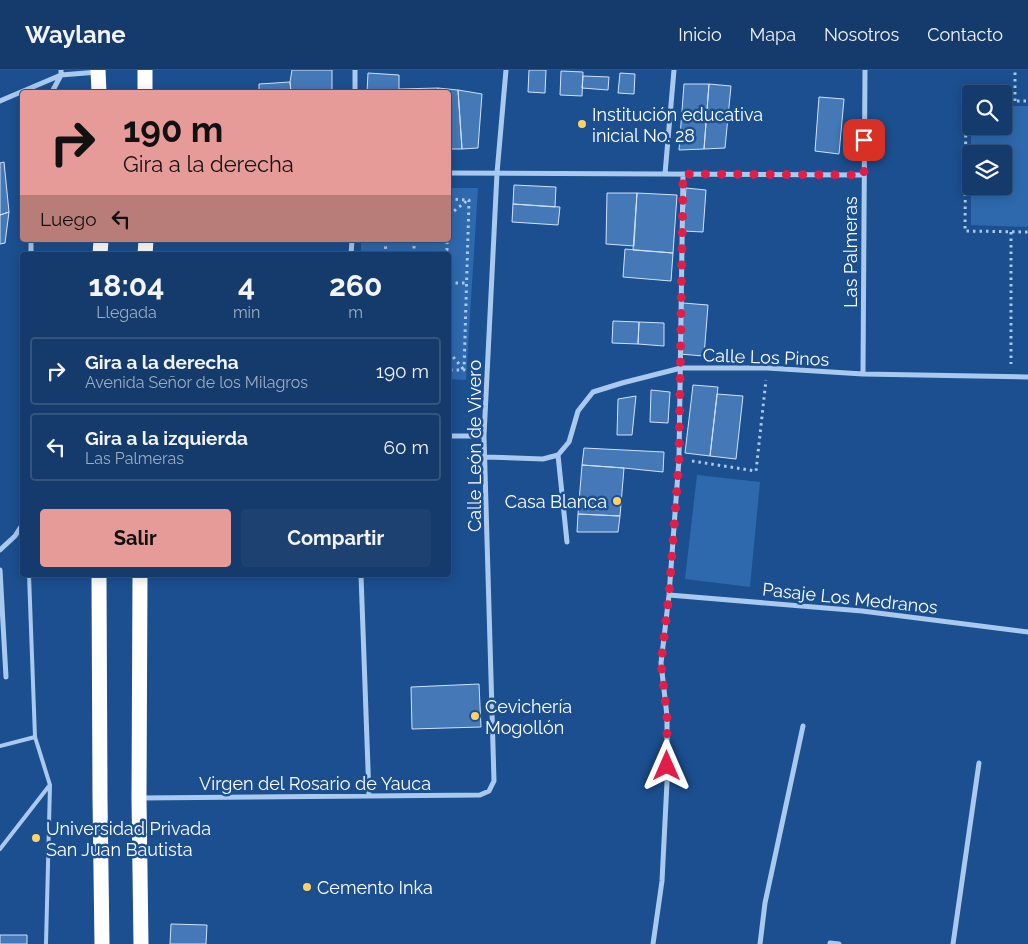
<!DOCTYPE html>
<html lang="es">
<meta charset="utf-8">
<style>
:root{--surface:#143b6b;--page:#1d4271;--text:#f1f3f6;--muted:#9dadc1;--line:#33557e;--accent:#e69b98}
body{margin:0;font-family:Raleway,sans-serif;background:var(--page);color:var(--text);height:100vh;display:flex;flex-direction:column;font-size:19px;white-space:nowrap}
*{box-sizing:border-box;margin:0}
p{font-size:16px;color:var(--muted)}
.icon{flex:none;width:28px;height:28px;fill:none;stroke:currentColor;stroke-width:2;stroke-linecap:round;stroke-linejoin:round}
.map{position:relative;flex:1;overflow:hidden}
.panel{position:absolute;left:20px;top:182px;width:431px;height:325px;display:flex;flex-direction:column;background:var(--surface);border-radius:5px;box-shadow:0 2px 12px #0003,0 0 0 1px var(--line)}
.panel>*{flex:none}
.guide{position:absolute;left:20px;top:20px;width:431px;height:152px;border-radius:5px;box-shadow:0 2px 12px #0003,0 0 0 1px var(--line);background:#e69b98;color:#111;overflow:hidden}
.buttons{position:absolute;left:962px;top:15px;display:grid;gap:10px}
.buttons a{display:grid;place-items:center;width:50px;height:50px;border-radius:5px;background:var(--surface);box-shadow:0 2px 12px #0003,0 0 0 1px var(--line);font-size:25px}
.pin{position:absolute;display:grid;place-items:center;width:42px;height:42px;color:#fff;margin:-21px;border-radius:10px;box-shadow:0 2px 8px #0006}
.me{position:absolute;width:55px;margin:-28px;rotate:0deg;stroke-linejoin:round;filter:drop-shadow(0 0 4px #0008)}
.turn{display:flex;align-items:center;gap:18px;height:105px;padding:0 20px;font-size:22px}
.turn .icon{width:65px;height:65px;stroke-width:2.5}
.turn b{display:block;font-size:35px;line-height:42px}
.then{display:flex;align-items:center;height:48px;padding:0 20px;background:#0003;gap:10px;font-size:19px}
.eta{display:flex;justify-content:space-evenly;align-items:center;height:85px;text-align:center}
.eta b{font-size:30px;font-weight:700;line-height:35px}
.cta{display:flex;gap:10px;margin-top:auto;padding:10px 20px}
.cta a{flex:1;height:58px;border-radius:5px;background:var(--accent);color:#111;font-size:20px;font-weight:700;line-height:58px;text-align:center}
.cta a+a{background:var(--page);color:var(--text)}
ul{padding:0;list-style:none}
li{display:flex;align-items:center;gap:15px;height:68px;margin:0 10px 8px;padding:0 10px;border:2px solid var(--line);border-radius:5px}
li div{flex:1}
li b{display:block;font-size:19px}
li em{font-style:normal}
header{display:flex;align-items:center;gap:30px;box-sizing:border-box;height:70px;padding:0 25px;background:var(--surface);border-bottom:1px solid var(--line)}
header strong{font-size:24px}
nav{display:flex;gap:28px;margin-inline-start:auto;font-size:18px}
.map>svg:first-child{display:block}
.green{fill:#2e69ad;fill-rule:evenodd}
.building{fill:#4478b7;stroke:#cfe3fa}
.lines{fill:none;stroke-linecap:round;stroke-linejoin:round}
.path{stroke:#a9c9ee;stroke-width:3;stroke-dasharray:2.5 4;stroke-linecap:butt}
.lane{stroke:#a9c9ee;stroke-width:4}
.street{stroke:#a9c9ee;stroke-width:5}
.highway{stroke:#fff;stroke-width:15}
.route{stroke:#e11d48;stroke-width:9;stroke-dasharray:0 16.2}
.poi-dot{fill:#ffd166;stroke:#1b4f8f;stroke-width:2}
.labels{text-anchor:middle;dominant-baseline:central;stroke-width:5;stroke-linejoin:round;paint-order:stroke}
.poi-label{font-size:18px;fill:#fff;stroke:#1b4f8f;text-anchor:start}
.street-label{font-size:18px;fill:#fff;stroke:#1b4f8f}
</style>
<header>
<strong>Waylane</strong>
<nav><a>Inicio</a><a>Mapa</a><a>Nosotros</a><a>Contacto</a></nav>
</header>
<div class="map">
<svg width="1028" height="874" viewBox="0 0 1028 874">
<rect width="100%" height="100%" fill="#1b4f8f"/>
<path class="green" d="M 971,35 L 971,56 L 1004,56 L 1004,36 L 1028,36 L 1028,157 L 971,155 ZM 971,84 L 1004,84 L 1004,116 L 971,116 Z
M 449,118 L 478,118 L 466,310 L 449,309 L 449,185 L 361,185 L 361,170 L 449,170 Z
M 697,405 L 760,412 L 750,517 L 685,509 Z"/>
<path class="building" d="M 292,0 L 332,0 L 332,22 L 291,22 L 290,12 Z
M 529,0 L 546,0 L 545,23 L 528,22 Z
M 561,1 L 583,2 L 582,26 L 560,25 Z
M 368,3 L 399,5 L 399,22 L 367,22 Z
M 620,3 L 635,4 L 634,24 L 618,23 Z
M 583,6 L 609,7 L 608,20 L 582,18 Z
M 290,12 L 291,22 L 259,22 L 259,14 Z
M 684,14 L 709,14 L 704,79 L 679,80 Z
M 709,14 L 731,16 L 725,78 L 704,79 Z
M 438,18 L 458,20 L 462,79 L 449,79 L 449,22 L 438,22 Z
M 438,18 L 438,22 L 399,22 L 399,19 Z
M 458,20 L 482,24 L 478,78 L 462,79 Z
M 819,27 L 844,29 L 839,84 L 815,81 Z
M 4,92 L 9,142 L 0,145 L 0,93 Z
M 514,115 L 556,117 L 555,137 L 513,134 Z
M 686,118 L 706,120 L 703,162 L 683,161 Z
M 607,123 L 637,123 L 634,176 L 606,174 Z
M 637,123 L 677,125 L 673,183 L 633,180 Z
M 513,134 L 560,137 L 558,155 L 512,152 Z
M 9,142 L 5,173 L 0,174 L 0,145 Z
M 625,179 L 673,183 L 671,211 L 623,207 Z
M 683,233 L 708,235 L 704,286 L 679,284 Z
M 613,251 L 639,252 L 638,274 L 612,273 Z
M 639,252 L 664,253 L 664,276 L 638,274 Z
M 693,315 L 718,317 L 710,386 L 685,383 Z
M 651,320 L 670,322 L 668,353 L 650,352 Z
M 717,324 L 743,326 L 736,389 L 710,386 Z
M 636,326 L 632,365 L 617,365 L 618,329 Z
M 584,378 L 664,382 L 663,402 L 624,398 L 582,395 Z
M 582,395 L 624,398 L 620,446 L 578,444 Z
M 578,444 L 620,446 L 618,462 L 577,462 Z
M 479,614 L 481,657 L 412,659 L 411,617 Z
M 171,854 L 207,855 L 206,874 L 170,874 Z
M 0,865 L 27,865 L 27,874 L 0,874 Z"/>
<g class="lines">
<path class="path" d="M 971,31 L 966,31 L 965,161 L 1028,162
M 1004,31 L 1028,31
M 1015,31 L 1015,0
M 449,129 L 469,130 L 464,300 L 449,300
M 449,145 L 468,130
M 1011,162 L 1011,294
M 385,170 L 386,183 L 388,185
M 414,185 L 414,170
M 442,185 L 447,180 L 447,170
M 449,213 L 466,213
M 449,282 L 464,300
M 692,391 L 756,401 L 766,310"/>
<path class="lane" d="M 29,505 L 35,667 L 50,715 L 46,874
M 0,676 L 35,667
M 0,779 L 49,716"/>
<path class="street" d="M 52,22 L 61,5 L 61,0
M 355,22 L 355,0
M 0,31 L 61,5 L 98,2
M 449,103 L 864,105
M 665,104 L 674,0
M 31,185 L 31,170
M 351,185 L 352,170
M 863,304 L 865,0
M 449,366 L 484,366
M 558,385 L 567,472
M 485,387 L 543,389 L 558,385 L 569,372 L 578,341 L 593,322 L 622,313 L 681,298 L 767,298 L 863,304 L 1028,307
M 0,480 L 15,466 L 22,455
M 0,500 L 6,607
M 361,505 L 369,726
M 669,525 L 862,541 L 1028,562
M 140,728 L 480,725 L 489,721 L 494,711 L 484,366 L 497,103 L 506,0
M 830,873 L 839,874
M 653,874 L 662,811 L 667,712 L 667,646 L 661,593 L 669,525 L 679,389 L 683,104
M 760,874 L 765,833 L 803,656
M 953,874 L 979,693"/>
<path class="highway" d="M 98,0 L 99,22
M 145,0 L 145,22
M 100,185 L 101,170
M 145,185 L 146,170
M 99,505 L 100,728 L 102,874
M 140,505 L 139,728 L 141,874"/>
</g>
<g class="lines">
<path class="route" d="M 667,696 L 667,646 L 661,593 L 669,525 L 679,390 L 683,104 L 864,105 L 864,70"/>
</g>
<g class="poi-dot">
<circle cx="582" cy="54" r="5"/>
<circle cx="617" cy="431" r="5"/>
<circle cx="475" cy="646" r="5"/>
<circle cx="36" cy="768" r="5"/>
<circle cx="307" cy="817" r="5"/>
</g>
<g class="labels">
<g class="poi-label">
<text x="592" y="44">Institución educativa<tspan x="592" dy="21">inicial No. 28</tspan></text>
<text x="607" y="431" text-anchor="end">Casa Blanca</text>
<text x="485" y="636">Cevichería<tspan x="485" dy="21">Mogollón</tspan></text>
<text x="46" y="758">Universidad Privada<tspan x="46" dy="21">San Juan Bautista</tspan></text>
<text x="317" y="817">Cemento Inka</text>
</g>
<g class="street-label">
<text transform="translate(850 182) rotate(-90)">Las Palmeras</text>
<text transform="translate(766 287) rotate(2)">Calle Los Pinos</text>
<text transform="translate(474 376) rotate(-90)">Calle León de Vivero</text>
<text transform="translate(850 528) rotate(6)">Pasaje Los Medranos</text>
<text x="315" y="713">Virgen del Rosario de Yauca</text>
</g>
</g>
</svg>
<div class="buttons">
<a><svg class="icon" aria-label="search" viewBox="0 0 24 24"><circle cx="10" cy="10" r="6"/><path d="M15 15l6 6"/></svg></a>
<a><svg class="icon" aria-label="layers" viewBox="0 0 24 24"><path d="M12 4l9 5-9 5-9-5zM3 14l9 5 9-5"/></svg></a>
</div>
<div class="pin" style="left:864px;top:70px;background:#d93025"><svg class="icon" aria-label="arrive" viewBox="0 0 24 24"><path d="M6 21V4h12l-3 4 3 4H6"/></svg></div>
<svg class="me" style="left:667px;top:696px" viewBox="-20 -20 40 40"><path d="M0-17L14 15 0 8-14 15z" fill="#e11d48" stroke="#fff" stroke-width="4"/></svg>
<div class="guide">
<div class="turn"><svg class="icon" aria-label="right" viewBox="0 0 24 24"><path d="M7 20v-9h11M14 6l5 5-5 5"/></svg><div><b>190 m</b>Gira a la derecha</div></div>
<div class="then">Luego<svg class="icon" aria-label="left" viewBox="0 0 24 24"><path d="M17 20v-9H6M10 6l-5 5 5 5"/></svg></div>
</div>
<section class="panel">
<div class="eta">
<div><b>18:04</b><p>Llegada</p></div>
<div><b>4</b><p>min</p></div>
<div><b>260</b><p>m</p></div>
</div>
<ul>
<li><svg class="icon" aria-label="right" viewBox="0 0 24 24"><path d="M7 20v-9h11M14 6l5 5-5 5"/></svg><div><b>Gira a la derecha</b><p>Avenida Señor de los Milagros</p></div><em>190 m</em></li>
<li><svg class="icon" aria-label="left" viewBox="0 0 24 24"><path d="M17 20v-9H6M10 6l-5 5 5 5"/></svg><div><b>Gira a la izquierda</b><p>Las Palmeras</p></div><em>60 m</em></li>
</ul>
<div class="cta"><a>Salir</a><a>Compartir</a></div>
</section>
</div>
